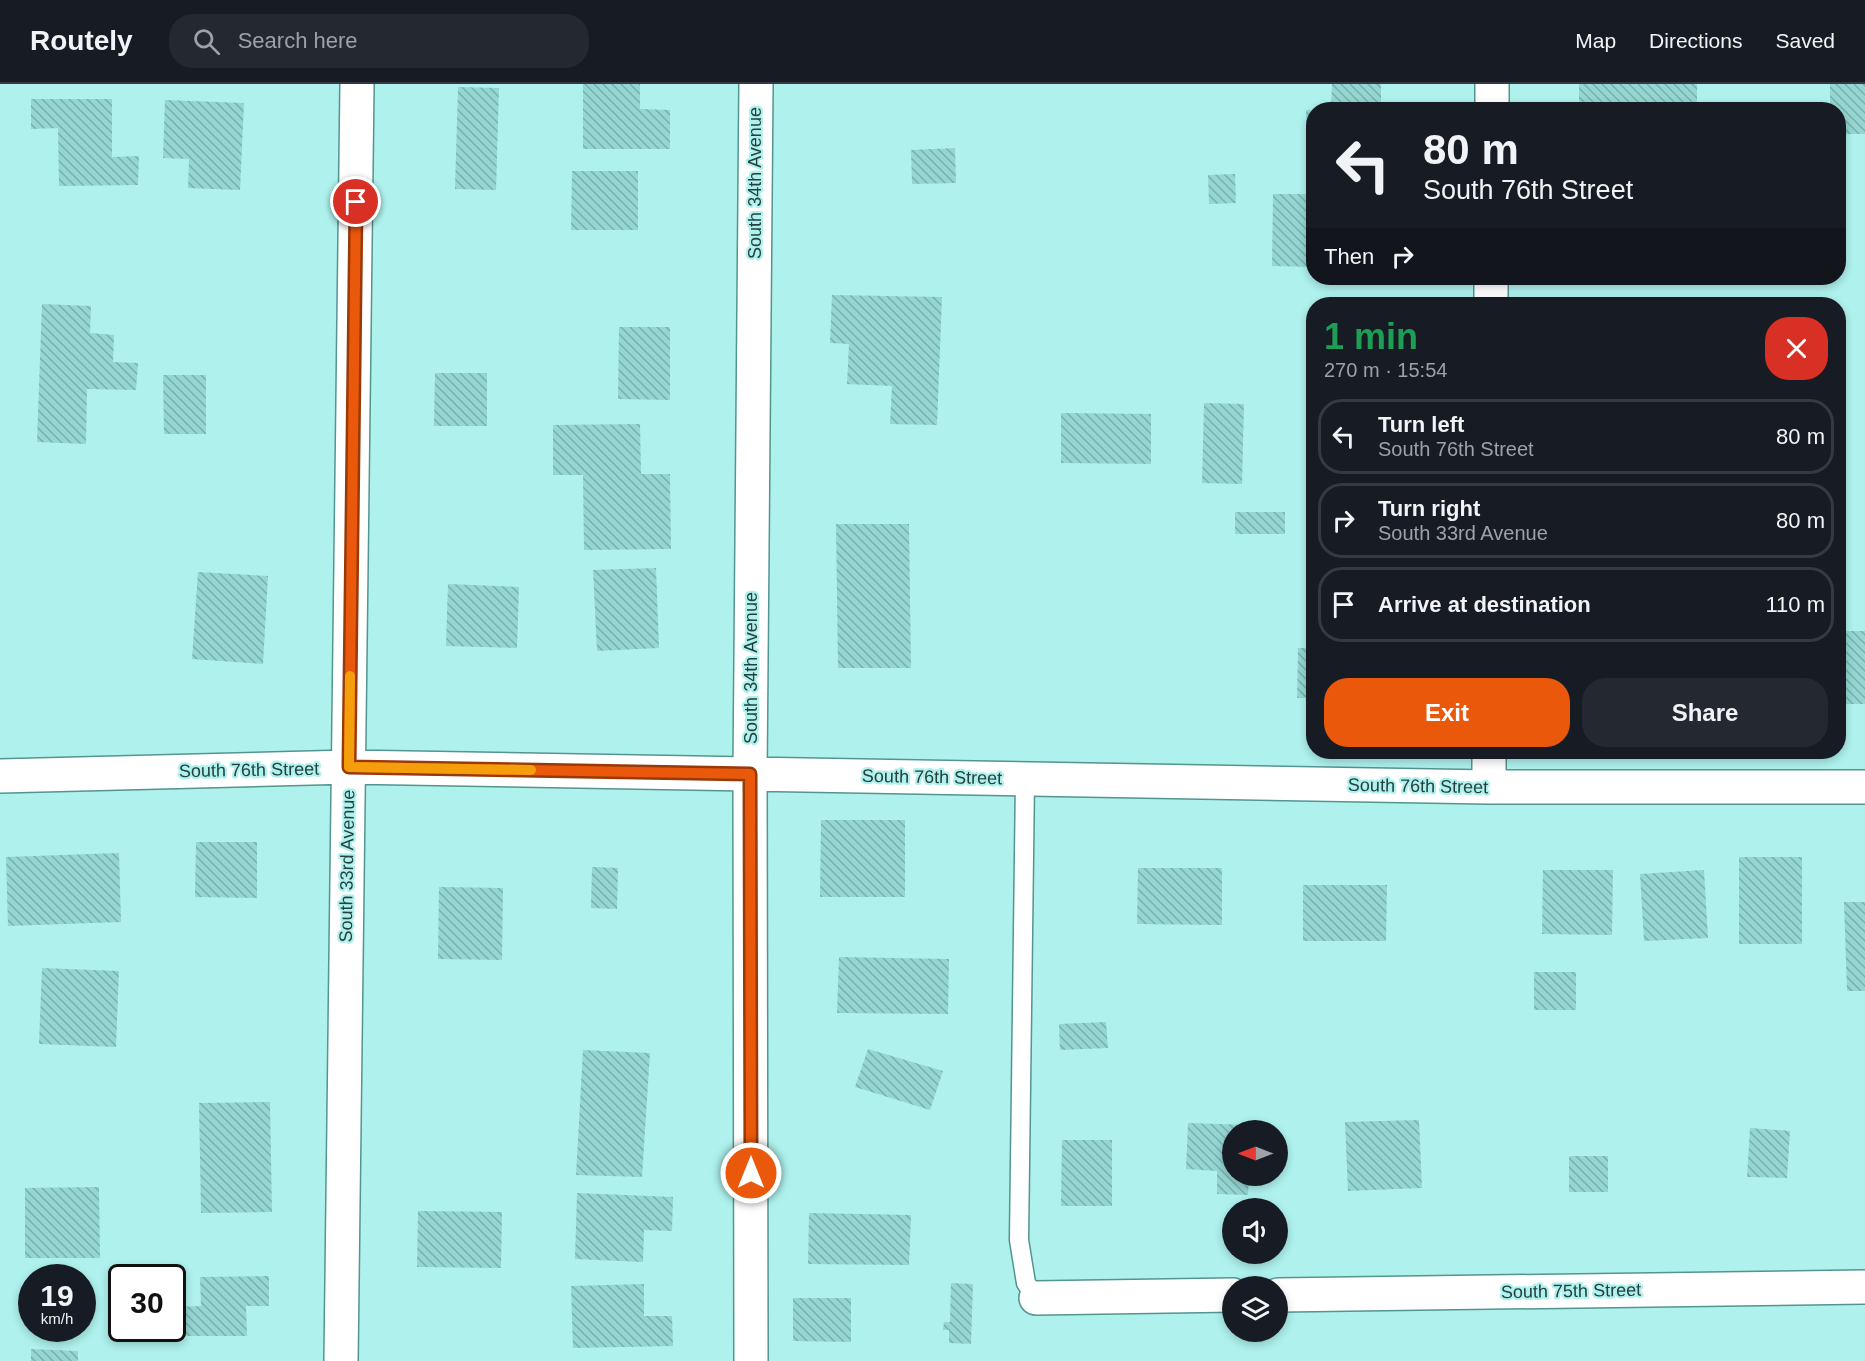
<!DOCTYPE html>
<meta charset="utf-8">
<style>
:root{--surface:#171b24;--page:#242831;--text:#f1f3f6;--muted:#9ea1a6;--line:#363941;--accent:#ea580c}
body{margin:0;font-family:Arial,sans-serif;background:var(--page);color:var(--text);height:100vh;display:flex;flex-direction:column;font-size:22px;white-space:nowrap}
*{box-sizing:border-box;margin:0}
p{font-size:20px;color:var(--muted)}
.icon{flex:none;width:33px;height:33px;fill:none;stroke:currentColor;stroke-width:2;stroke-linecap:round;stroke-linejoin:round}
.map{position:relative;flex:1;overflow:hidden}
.panel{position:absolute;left:1306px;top:213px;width:540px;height:462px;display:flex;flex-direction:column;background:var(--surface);border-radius:24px;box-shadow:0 3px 9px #0003}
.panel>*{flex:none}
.guide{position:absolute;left:1306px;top:18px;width:540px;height:183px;border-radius:24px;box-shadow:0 3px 9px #0003;background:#171b24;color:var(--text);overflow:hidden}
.needle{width:39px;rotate:270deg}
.buttons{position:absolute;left:1222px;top:1036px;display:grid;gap:12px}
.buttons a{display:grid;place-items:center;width:66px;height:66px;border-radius:50%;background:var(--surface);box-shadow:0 3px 9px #0003;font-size:30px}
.speed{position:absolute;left:18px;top:1180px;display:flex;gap:12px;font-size:30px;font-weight:700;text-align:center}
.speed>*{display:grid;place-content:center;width:78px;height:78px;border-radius:50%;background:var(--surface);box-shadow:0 3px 9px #0003;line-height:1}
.speed small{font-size:15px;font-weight:400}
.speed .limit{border:3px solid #111;border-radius:9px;background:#fff;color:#111}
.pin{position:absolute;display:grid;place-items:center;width:51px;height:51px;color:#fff;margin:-26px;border:3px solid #fff;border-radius:50%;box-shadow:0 2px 6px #0007}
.me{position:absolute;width:66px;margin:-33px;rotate:0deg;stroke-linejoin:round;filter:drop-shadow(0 0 4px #0008)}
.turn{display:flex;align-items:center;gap:21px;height:126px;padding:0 18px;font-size:27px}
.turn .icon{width:78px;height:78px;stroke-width:2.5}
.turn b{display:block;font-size:42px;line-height:51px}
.then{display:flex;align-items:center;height:57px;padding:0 18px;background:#0003;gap:12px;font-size:22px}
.round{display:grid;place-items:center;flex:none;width:63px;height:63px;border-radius:24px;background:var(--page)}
.head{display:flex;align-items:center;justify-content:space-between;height:102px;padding:0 18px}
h1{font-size:36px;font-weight:700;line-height:45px;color:#1e9e55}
.action{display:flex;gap:12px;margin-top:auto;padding:12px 18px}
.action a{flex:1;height:69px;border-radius:24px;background:var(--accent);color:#fff;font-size:24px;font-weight:700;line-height:69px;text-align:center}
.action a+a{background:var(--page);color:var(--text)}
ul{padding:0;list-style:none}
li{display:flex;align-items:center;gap:18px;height:75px;margin:0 12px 9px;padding:0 6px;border:3px solid var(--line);border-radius:24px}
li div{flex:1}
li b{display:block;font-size:22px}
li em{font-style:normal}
header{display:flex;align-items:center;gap:36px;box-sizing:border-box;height:84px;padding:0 30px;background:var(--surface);border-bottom:2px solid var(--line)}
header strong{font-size:28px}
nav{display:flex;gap:33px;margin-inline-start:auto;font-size:21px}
.search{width:420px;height:54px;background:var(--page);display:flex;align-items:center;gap:15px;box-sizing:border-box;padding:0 21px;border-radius:24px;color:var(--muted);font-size:22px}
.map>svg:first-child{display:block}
.building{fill:url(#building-back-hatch)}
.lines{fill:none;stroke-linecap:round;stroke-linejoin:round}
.lane-casing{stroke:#549491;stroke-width:21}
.street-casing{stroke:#549491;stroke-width:36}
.lane{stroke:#fff;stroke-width:18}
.street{stroke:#fff;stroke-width:33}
.route-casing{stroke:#983908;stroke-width:15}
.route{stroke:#ea580c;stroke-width:10}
.slow{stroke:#f59e0b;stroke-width:10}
.labels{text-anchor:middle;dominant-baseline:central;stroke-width:4.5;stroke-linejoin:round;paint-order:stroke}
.street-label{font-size:18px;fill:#25403f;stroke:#aef1ed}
</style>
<header>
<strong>Routely</strong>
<div class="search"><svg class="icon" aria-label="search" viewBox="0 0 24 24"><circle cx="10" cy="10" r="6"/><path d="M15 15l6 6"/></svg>Search here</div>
<nav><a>Map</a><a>Directions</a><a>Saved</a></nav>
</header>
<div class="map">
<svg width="1865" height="1277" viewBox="0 0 1865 1277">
<defs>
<pattern id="building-back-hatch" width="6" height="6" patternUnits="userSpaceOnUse" patternTransform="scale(1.5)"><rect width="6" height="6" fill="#94d6d2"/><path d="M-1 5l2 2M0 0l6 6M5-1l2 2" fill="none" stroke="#79afac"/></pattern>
</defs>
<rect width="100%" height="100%" fill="#aef1ed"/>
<path class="building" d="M 583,0 L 640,0 L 640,25 L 670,26 L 670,65 L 583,65 Z
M 1332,0 L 1381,0 L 1381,26 L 1331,26 Z
M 1579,0 L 1697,0 L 1697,26 L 1579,26 Z
M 1830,0 L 1865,0 L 1865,50 L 1844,50 L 1843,80 L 1839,80 L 1839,26 L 1830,26 Z
M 458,3 L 499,4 L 496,106 L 455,105 Z
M 31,15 L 112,15 L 112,73 L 139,72 L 138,101 L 59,102 L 58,44 L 31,45 Z
M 165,16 L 244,19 L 240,106 L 188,104 L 189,75 L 163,74 Z
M 1306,26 L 1314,26 L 1314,73 L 1306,73 Z
M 955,64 L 956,99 L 912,100 L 911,66 Z
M 572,87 L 638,87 L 638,146 L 571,146 Z
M 1235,90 L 1236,119 L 1209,120 L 1208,91 Z
M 1273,110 L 1314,110 L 1314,183 L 1272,182 Z
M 832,211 L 942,213 L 937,341 L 890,340 L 892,302 L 847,300 L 849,260 L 830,259 Z
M 1629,215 L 1629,220 L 1580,220 L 1580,216 Z
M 42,220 L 91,222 L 90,249 L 114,251 L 113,278 L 138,279 L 136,306 L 87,305 L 86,360 L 37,358 Z
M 619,243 L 670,243 L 670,316 L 618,315 Z
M 435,289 L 487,289 L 487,342 L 434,342 Z
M 163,291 L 206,291 L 206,350 L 164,350 Z
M 1204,319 L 1244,320 L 1242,400 L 1202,399 Z
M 1061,329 L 1151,330 L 1151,380 L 1061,379 Z
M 640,340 L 641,390 L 670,390 L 671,465 L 584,466 L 583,391 L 553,391 L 553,341 Z
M 1235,428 L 1285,428 L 1285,450 L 1235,450 Z
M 836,440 L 909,440 L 911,584 L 838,584 Z
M 1307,448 L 1314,448 L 1314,497 L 1307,497 Z
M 656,484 L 659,564 L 597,567 L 593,486 Z
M 198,488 L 268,492 L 263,580 L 192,575 Z
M 448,500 L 519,503 L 517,564 L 446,562 Z
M 1844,547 L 1865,547 L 1865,620 L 1839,620 L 1839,571 L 1844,571 Z
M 1298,564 L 1314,564 L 1314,614 L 1297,614 Z
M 821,736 L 905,736 L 905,813 L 820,813 Z
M 196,758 L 257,758 L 257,814 L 195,813 Z
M 119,769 L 121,838 L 8,842 L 6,773 Z
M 1739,773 L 1802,773 L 1802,860 L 1739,860 Z
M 592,783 L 618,784 L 617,825 L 591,824 Z
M 1138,784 L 1222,784 L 1222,841 L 1137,840 Z
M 1543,786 L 1613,786 L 1612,851 L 1542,850 Z
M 1704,786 L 1708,854 L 1644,857 L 1640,790 Z
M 1303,801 L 1387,801 L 1386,857 L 1303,857 Z
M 439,803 L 503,804 L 502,876 L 438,875 Z
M 1844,818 L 1865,818 L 1865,907 L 1847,907 Z
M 839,873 L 949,875 L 948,930 L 837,929 Z
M 42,884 L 119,887 L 116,963 L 39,960 Z
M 1534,888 L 1576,888 L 1576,926 L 1534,926 Z
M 1106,938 L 1108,964 L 1060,966 L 1059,940 Z
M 868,965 L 943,987 L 930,1026 L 855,1003 Z
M 583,966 L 650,969 L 642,1093 L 576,1091 Z
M 270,1018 L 272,1128 L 201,1129 L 199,1019 Z
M 1419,1036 L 1422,1104 L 1348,1107 L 1345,1038 Z
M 1188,1039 L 1251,1041 L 1250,1047 L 1233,1047 L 1233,1092 L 1249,1092 L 1248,1111 L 1217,1110 L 1217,1087 L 1186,1085 Z
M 1750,1044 L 1790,1047 L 1787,1094 L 1747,1093 Z
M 1062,1056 L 1112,1056 L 1112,1122 L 1061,1122 Z
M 1569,1072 L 1608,1072 L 1608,1108 L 1569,1108 Z
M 99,1103 L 100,1174 L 25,1174 L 25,1104 Z
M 577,1109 L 673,1113 L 672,1147 L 644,1146 L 643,1178 L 575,1175 Z
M 418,1127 L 502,1128 L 501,1184 L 417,1183 Z
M 809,1129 L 911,1131 L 909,1181 L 808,1180 Z
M 269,1192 L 269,1222 L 246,1222 L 247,1252 L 178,1252 L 177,1223 L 201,1222 L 200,1193 Z
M 951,1199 L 973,1200 L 971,1260 L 949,1259 L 949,1246 L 943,1246 L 944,1238 L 950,1238 Z
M 644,1200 L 644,1232 L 672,1232 L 673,1262 L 573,1264 L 571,1202 Z
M 793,1214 L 851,1214 L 851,1258 L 793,1257 Z
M 31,1265 L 78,1267 L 78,1277 L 31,1277 Z"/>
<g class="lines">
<defs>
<path id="lane" d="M 1025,695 L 1019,1156 L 1026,1199 L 1036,1214"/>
<path id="street" d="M 1492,26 L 1492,0
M 1491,220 L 1491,194
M 0,692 L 349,683 L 1489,703 L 1865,703
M 1489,703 L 1489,668
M 1278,1211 L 1865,1203
M 1036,1214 L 1233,1211
M 341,1277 L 357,0
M 751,1277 L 750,690 L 756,0"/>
</defs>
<use href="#lane" class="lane-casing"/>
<use href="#street" class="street-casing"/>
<use href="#lane" class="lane"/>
<use href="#street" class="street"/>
</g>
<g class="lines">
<defs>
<path id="route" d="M 356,118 L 349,683 L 750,690 L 751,1089"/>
</defs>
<use href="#route" class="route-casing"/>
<use href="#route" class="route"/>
<path class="slow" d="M 350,592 L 349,683 L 531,686"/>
</g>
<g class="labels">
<g class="street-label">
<text transform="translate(755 99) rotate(-90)">South 34th Avenue</text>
<text transform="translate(751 584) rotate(-90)">South 34th Avenue</text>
<text transform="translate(249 686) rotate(-1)">South 76th Street</text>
<text transform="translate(932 693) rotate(1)">South 76th Street</text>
<text transform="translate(1418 702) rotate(1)">South 76th Street</text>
<text transform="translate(347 782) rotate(-89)">South 33rd Avenue</text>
<text transform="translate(1571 1207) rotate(-1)">South 75th Street</text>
</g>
</g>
</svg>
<div class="buttons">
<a><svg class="needle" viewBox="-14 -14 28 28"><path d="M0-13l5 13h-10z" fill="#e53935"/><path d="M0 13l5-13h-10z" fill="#9ea1a6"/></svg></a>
<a><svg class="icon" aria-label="sound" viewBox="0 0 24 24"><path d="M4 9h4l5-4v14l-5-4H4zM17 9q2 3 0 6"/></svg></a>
<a><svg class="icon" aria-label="layers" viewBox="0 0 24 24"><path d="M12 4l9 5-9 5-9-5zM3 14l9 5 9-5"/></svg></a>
</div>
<div class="speed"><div>19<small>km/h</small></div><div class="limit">30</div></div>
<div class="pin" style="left:356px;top:118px;background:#d93025"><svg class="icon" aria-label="arrive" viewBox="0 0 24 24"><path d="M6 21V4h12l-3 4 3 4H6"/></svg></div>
<svg class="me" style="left:751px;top:1089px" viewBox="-20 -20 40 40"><circle r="17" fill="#ea580c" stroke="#fff" stroke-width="3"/><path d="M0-11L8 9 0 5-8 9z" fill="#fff"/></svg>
<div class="guide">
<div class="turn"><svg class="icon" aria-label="left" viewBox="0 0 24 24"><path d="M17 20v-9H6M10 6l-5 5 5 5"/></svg><div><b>80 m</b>South 76th Street</div></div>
<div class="then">Then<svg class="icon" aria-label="right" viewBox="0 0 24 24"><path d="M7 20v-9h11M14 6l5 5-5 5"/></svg></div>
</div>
<section class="panel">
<div class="head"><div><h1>1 min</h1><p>270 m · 15:54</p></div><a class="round" style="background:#d93025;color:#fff"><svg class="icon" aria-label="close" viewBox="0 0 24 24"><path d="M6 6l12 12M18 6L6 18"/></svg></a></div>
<ul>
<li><svg class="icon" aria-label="left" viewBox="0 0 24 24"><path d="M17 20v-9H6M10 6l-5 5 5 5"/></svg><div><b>Turn left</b><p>South 76th Street</p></div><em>80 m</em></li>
<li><svg class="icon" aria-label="right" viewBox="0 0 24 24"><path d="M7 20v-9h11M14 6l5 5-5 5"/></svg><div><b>Turn right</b><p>South 33rd Avenue</p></div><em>80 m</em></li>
<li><svg class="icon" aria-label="arrive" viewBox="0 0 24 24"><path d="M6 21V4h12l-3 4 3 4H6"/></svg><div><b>Arrive at destination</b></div><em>110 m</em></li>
</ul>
<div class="action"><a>Exit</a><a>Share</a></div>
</section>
</div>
